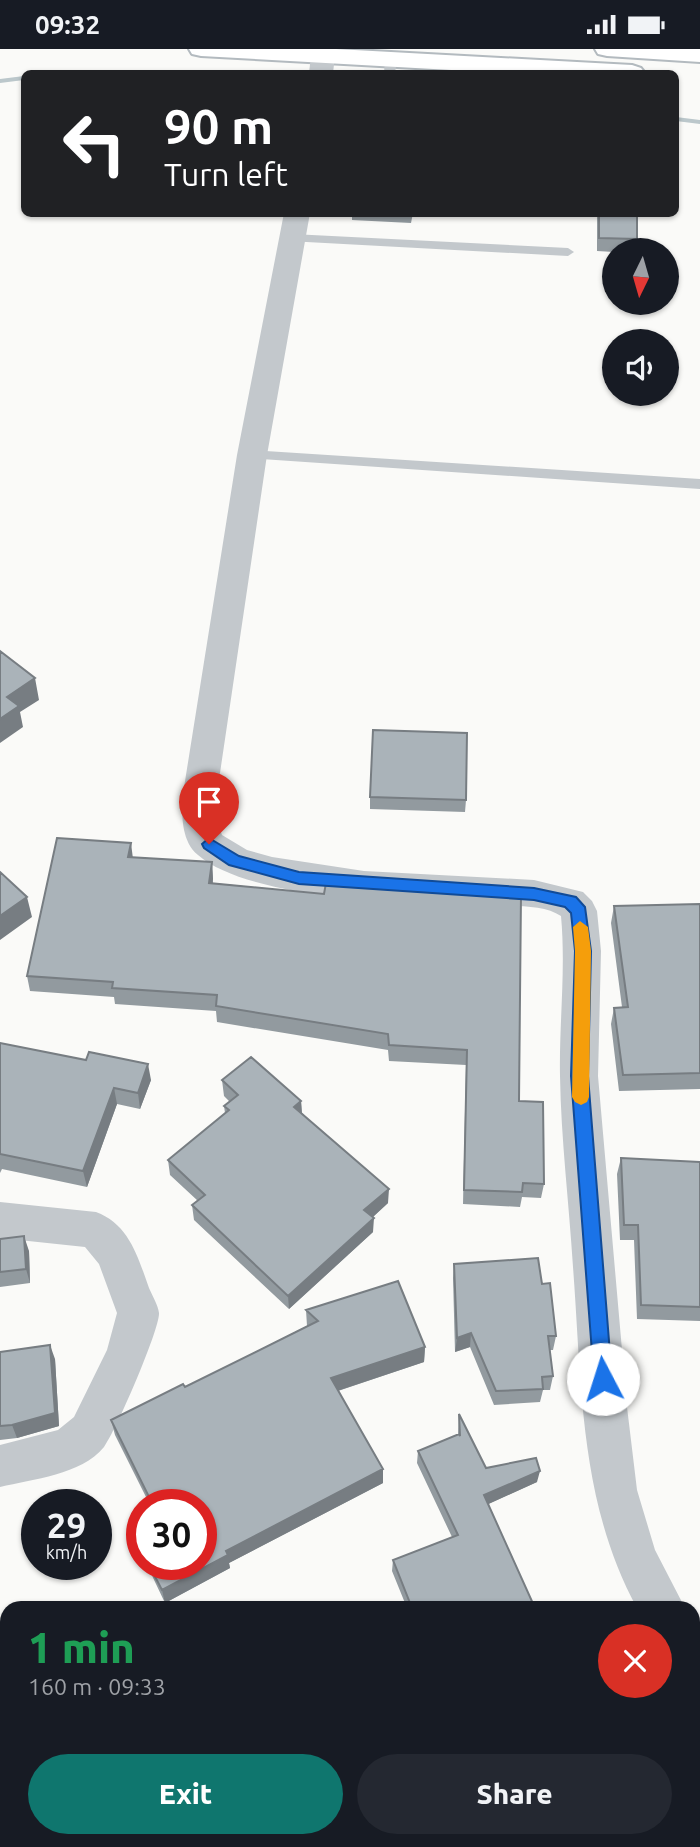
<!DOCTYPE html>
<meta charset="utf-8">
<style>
:root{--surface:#171b24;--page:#242831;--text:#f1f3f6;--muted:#9ea1a6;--accent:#0f766e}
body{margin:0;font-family:Ubuntu,sans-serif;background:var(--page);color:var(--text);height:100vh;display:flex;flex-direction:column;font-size:26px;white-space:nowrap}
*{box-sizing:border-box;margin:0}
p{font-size:23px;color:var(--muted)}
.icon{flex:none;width:38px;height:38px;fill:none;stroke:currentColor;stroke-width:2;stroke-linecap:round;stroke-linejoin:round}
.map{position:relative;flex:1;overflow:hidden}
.details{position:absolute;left:0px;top:1552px;width:700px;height:247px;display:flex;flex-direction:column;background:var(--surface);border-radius:21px 21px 0 0;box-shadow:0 2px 5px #0004}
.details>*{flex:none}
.top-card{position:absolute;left:21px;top:21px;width:658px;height:147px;border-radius:10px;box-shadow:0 2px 5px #0004;background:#202124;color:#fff;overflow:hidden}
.needle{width:46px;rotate:185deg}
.buttons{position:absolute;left:602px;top:189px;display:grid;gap:14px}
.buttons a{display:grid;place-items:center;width:77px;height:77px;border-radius:50%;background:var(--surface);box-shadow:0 2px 5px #0004;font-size:35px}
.speed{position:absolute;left:21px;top:1440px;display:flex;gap:14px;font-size:35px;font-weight:700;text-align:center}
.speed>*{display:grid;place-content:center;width:91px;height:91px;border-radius:50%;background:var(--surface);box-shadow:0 2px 5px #0004;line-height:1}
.speed small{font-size:18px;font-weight:400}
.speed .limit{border:10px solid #d22;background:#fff;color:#111}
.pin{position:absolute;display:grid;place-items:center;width:60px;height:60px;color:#fff;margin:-72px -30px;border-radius:50% 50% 50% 0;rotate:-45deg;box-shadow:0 0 7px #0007}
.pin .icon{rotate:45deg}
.me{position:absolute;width:77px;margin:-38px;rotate:355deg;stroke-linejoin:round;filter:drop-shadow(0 0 5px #0008)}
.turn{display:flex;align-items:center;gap:24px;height:147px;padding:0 28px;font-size:32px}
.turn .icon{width:91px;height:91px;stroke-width:2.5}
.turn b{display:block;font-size:49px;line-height:60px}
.round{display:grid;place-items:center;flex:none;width:74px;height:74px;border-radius:37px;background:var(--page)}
.head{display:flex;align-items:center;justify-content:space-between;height:119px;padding:0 28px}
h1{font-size:42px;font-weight:800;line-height:52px;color:#1e9e55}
.primary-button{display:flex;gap:14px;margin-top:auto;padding:14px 28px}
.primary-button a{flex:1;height:80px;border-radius:42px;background:var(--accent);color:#fff;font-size:28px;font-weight:800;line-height:80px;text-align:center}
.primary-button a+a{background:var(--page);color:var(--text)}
.status{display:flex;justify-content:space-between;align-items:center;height:49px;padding:0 35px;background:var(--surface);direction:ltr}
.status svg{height:19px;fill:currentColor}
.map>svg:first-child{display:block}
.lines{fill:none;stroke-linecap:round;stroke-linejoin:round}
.stream{fill:#bbc7cb;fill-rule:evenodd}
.secondary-casing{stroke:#b3babf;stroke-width:4}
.service{fill:#c3c8cc;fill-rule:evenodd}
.minor{fill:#c3c8cc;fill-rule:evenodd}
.secondary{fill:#fff;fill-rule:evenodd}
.wall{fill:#929a9f}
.shaded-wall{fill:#777d82}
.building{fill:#aab3b9;stroke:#777d82;stroke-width:2}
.route{fill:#1a73e8;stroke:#114b97;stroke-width:2}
.slow{fill:#f59e0b}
</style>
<div class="status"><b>09:32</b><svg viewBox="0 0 49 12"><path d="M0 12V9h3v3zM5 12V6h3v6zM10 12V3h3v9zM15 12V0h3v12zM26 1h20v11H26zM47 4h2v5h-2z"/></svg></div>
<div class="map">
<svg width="700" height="1798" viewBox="0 0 700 1798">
<rect width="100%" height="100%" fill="#fafaf8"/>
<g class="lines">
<path class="stream" d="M 87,22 L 111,22 L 115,24 L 86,24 Z
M 24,27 L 24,31 L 0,34 L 0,30 Z
M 676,68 L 700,71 L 700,75 L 676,72 Z"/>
<defs>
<path id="secondary" d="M 189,0 L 336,0 L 632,16 L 641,19 L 645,24 L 505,24 L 201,7 L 192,5 Z
M 595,0 L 700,0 L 700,13 L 607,7 L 598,5 Z"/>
</defs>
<use href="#secondary" class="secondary-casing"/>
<path class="service" d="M 391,8 L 397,11 L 395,24 L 384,24 L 385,11 Z
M 292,185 L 568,199 L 574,203 L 568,207 L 288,192 L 286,189 Z
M 252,401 L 700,430 L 700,440 L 247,409 L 247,403 Z"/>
<path class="minor" d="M 324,0 L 331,2 L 335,7 L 333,24 L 309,24 L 311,7 L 315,2 Z
M 284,164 L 310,164 L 267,406 L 216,751 L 218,775 L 222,786 L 247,801 L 272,808 L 364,822 L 534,831 L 583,843 L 592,852 L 597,862 L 601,902 L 598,1027 L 627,1358 L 637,1441 L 655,1501 L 685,1559 L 637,1559 C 579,1453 582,1335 573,1218 C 569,1154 561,1090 560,1027 C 559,973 566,921 561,867 C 541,853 502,858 478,857 C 409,854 250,851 198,806 C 182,793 182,769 182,751 L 237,406 Z
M 0,1153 L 96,1163 C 129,1175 138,1208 149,1239 C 152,1246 158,1256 159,1264 C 160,1280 115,1384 104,1398 C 81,1426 33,1430 0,1438 L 0,1396 L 58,1381 L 74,1368 L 107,1301 L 117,1264 L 99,1215 L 85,1198 L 0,1189 Z
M 693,1593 L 700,1596 L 700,1652 L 693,1649 Z"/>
<use href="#secondary" class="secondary"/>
</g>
<path class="wall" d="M 352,164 L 413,164 L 411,174 L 352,171 Z
M 597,164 L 637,164 L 637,190 L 636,201 L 614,201 L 614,203 L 597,202 Z
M 370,748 L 466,751 L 465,763 L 370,760 Z
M 133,808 L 212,813 L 213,834 L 324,845 L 519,1052 L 544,1135 L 541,1149 L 522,1148 L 520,1158 L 463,1155 L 466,1016 L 389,1012 L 388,1001 L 217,973 L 216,962 L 115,955 L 114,948 L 30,942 L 27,927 Z
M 700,855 L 700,1040 L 619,1042 L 611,975 L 614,959 L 622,958 L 611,874 L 614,857 Z
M 0,994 L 151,1031 L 140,1060 L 117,1055 L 87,1138 L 2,1120 L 0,1124 Z
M 222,1031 L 301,1052 L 302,1064 L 388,1154 L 373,1168 L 373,1183 L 289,1260 L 194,1171 L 192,1156 L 198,1152 L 170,1126 L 168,1111 L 225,1064 L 224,1057 L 230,1053 L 224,1047 Z
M 621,1109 L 700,1113 L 700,1272 L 637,1270 L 634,1191 L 620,1191 L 617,1125 Z
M 0,1190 L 29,1202 L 30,1234 L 0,1238 Z
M 454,1215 L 542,1235 L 556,1287 L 553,1301 L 550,1301 L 553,1327 L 550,1341 L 543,1341 L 540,1353 L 494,1356 L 470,1298 L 455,1303 L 453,1229 Z
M 306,1261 L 425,1298 L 424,1313 L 338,1342 L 383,1434 L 229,1514 L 230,1519 L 165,1554 L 147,1516 L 149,1516 L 201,1456 L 150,1456 L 115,1386 L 111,1371 L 185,1338 L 307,1277 Z
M 0,1303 L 55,1310 L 59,1377 L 17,1389 L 0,1391 Z
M 459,1365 L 486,1419 L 537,1433 L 488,1455 L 535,1559 L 407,1559 L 392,1522 L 393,1511 L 452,1488 L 417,1414 L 418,1402 L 458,1385 Z
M 368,1792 L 452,1792 L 440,1798 L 370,1798 Z"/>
<path class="shaded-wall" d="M 35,629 L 39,651 L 20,663 L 23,678 L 0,694 L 0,670 L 7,648 Z
M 131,794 L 133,810 L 128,808 Z
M 212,813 L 213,830 L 210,850 L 209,834 Z
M 27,848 L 32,868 L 0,891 L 0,867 Z
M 148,1015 L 151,1031 L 140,1060 L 138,1044 Z
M 114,1039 L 117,1055 L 87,1138 L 83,1122 Z
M 301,1052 L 302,1067 L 294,1058 Z
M 389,1140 L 388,1154 L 364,1176 L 364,1161 Z
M 374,1169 L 373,1183 L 289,1260 L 288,1247 Z
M 24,1187 L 29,1202 L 30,1234 L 26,1220 Z
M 471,1284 L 470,1298 L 455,1303 L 457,1289 Z
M 50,1296 L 55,1310 L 59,1377 L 17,1389 L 12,1376 Z
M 425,1298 L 424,1313 L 331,1344 L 331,1329 Z
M 383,1420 L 383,1434 L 229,1514 L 230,1519 L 165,1554 L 162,1541 L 226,1502 Z
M 540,1422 L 537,1433 L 482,1458 L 484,1446 Z
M 17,1792 L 22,1792 L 21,1798 L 16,1798 Z
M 438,1792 L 452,1792 L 440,1798 L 427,1798 Z"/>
<path class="building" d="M 599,164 L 637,164 L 637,190 L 599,189 Z
M 0,602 L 35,629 L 7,648 L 19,657 L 0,670 Z
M 373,681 L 467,684 L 466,751 L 370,748 Z
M 57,789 L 131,794 L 128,808 L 212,813 L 209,834 L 324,845 L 326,834 L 521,845 L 519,1052 L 543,1053 L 544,1135 L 523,1134 L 522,1143 L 464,1141 L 467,1001 L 389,996 L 388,985 L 216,957 L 217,946 L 112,939 L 113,933 L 27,927 Z
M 0,823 L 27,848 L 0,867 Z
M 700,855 L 700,1024 L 623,1026 L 614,959 L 628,958 L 614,857 Z
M 0,994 L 86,1011 L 89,1003 L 148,1015 L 138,1044 L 114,1039 L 83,1122 L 0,1105 Z
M 251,1008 L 301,1052 L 294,1058 L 389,1140 L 364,1161 L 374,1169 L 288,1247 L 192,1156 L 205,1146 L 168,1111 L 229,1061 L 224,1057 L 238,1046 L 222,1031 Z
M 621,1109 L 700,1113 L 700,1258 L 641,1256 L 638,1176 L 624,1176 Z
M 24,1187 L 26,1220 L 0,1223 L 0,1190 Z
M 538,1209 L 542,1235 L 550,1234 L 556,1287 L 548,1287 L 553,1327 L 542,1328 L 543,1340 L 496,1342 L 471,1284 L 457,1289 L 454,1215 Z
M 398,1232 L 425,1298 L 331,1329 L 383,1420 L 226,1502 L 228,1506 L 162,1541 L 149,1516 L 201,1516 L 201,1456 L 153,1456 L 111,1371 L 183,1335 L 185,1338 L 318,1272 L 306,1261 Z
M 50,1296 L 55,1364 L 12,1376 L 0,1377 L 0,1303 Z
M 459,1365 L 486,1419 L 536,1409 L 540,1422 L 484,1446 L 535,1559 L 412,1559 L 393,1511 L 458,1486 L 418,1402 L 459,1385 L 460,1387 Z
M 0,1740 L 7,1740 L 7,1792 L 17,1792 L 16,1798 L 0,1798 Z
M 165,1792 L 283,1792 L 286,1798 L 153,1798 Z
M 371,1792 L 438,1792 L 427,1798 L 374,1798 Z"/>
<path class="route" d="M 209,789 L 239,807 L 299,823 L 534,839 L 576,848 L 585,858 L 591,902 L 588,1027 L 612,1330 L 610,1337 L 603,1339 L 596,1337 L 594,1330 L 571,1027 L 575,902 L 571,864 L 565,858 L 534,851 L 299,835 L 229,816 L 204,799 L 202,795 Z"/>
<path class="slow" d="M 580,872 L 588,878 L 591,902 L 589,1048 L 587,1053 L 581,1056 L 575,1053 L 572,1048 L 575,902 L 573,878 Z"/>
</svg>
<div class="buttons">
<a><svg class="needle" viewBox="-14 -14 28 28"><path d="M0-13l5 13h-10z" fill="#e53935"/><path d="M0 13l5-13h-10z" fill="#9ea1a6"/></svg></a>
<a><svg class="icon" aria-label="sound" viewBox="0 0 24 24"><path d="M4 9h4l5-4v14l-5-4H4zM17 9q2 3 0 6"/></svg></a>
</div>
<div class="speed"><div>29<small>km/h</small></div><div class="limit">30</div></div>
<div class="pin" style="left:209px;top:795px;background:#d93025"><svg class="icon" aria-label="arrive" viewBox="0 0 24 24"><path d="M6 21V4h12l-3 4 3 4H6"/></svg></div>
<svg class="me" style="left:603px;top:1330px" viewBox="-20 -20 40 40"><circle r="19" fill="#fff"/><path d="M0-13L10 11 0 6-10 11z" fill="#1a73e8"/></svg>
<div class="top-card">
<div class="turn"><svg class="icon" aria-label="left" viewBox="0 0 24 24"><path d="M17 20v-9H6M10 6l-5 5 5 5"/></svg><div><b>90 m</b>Turn left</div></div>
</div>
<section class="details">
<div class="head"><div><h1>1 min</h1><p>160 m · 09:33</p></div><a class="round" style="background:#d93025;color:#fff"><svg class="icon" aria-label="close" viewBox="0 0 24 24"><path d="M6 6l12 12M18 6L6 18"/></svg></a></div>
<div class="primary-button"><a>Exit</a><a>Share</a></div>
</section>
</div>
